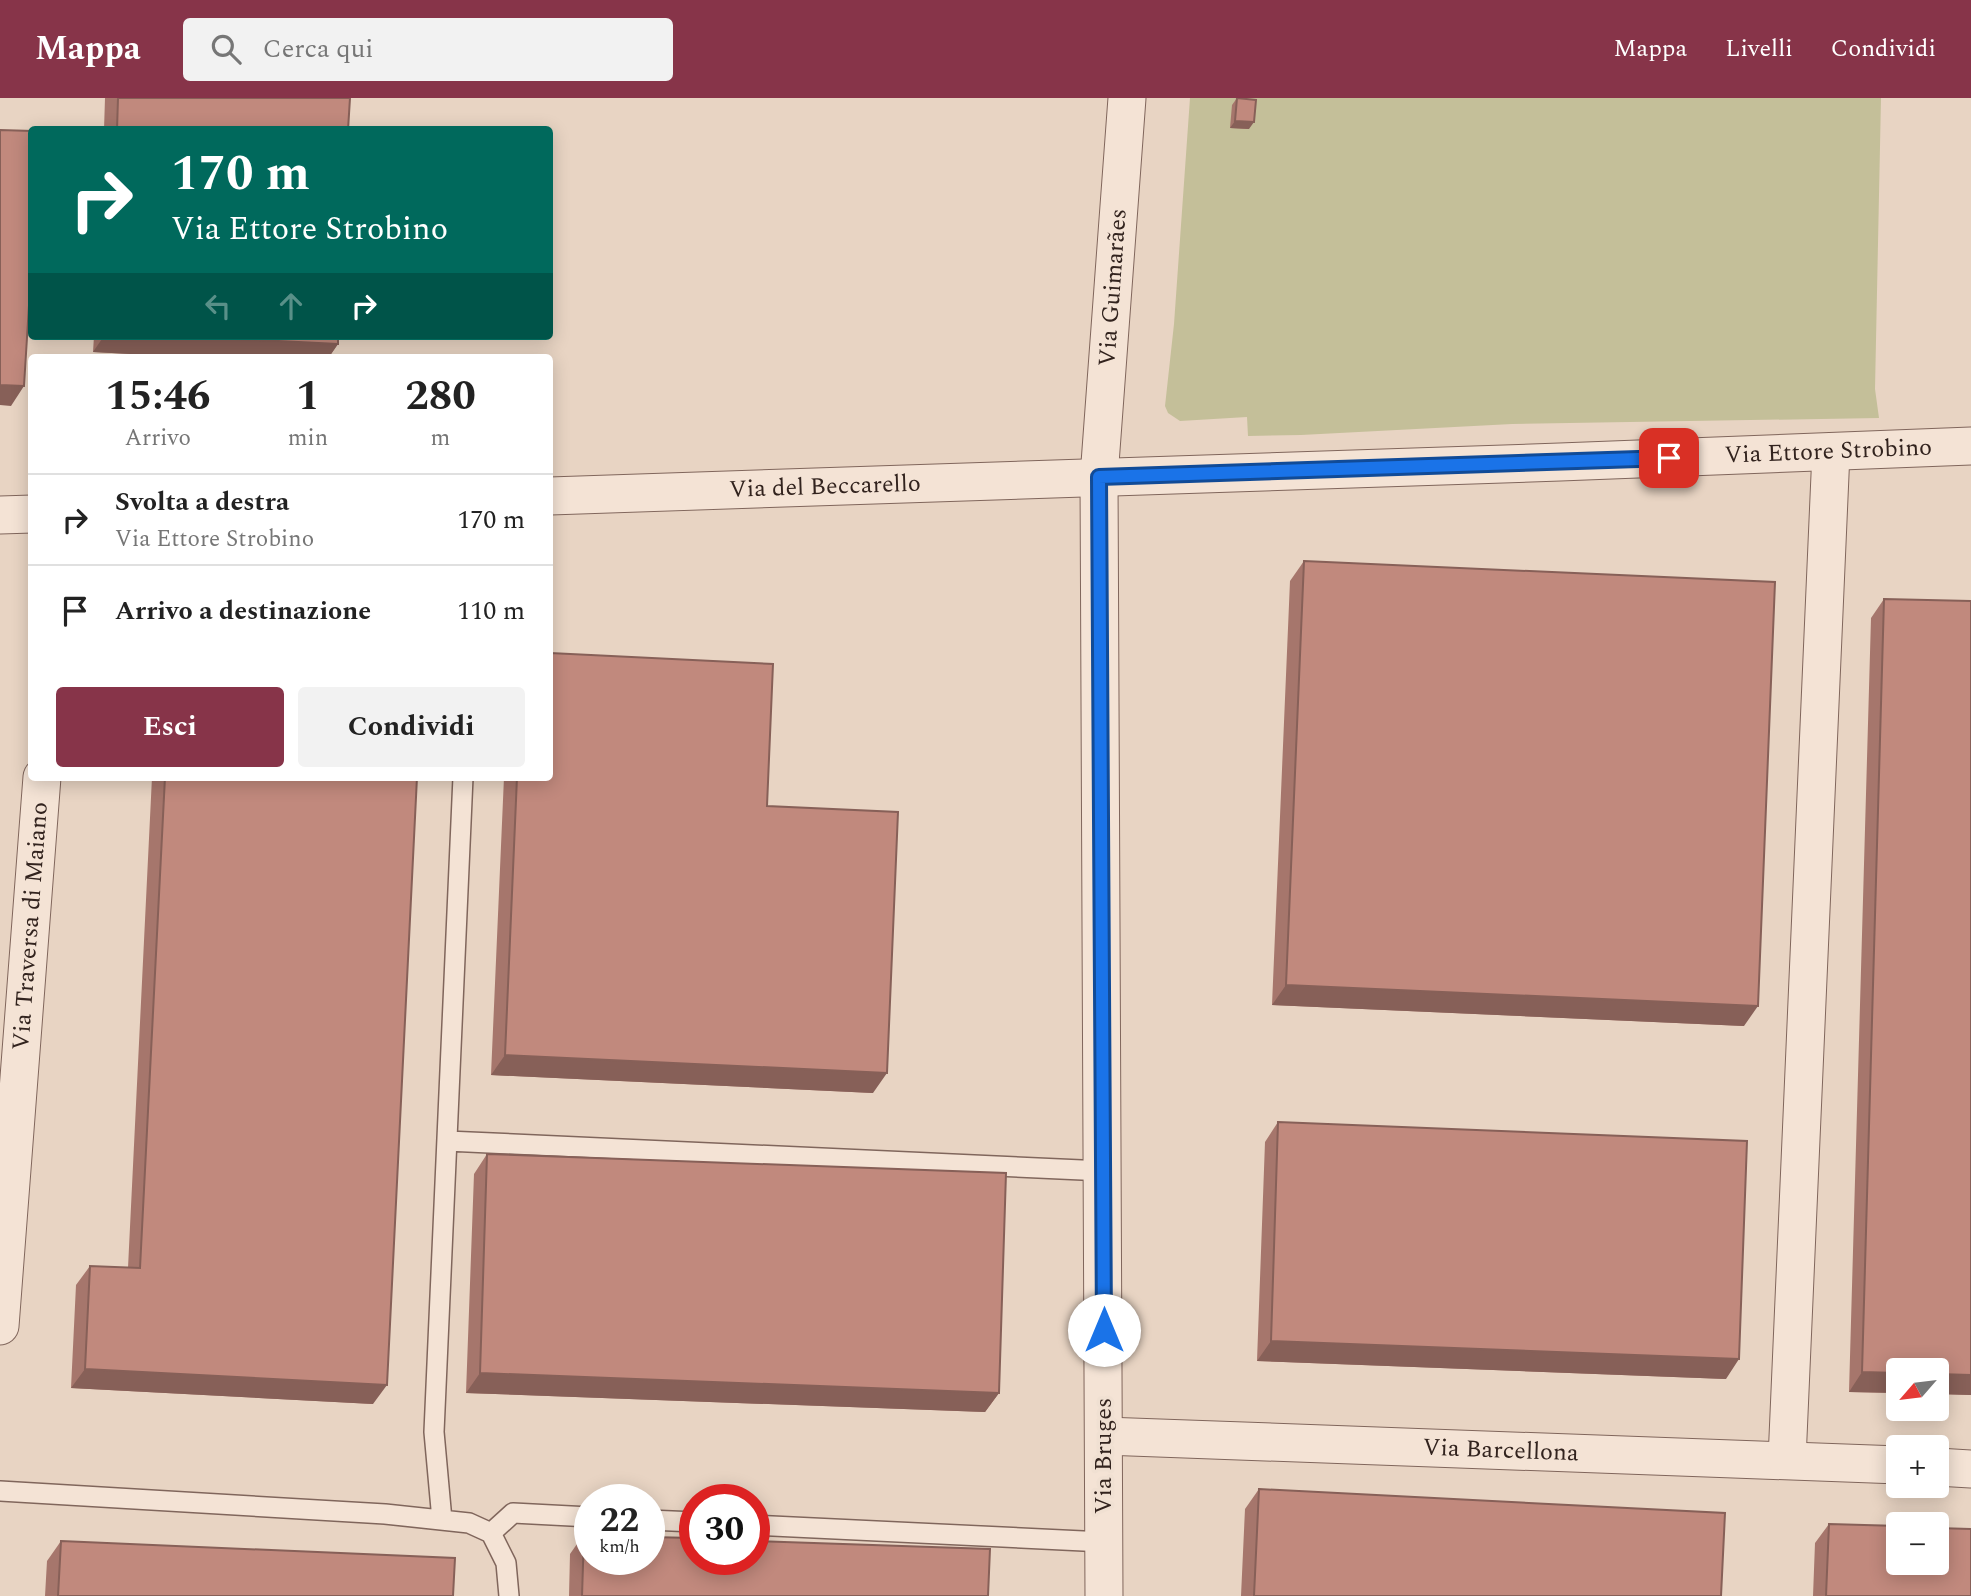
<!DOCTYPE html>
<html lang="it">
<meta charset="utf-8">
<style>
:root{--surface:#fff;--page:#f2f2f2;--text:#222;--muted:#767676;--line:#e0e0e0;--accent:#873449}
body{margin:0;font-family:Spectral,serif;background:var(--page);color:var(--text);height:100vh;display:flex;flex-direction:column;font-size:26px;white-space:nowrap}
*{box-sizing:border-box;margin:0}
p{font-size:23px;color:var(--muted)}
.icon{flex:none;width:38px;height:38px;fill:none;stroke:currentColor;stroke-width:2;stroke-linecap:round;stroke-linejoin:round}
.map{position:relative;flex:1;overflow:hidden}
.panel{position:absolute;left:28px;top:256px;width:525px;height:427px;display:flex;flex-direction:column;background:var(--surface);border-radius:7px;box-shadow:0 4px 18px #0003}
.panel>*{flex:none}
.banner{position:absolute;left:28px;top:28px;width:525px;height:214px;border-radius:7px;box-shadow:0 4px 18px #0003;background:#00695c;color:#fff;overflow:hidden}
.needle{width:46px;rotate:242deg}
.tools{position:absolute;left:1886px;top:1260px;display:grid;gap:14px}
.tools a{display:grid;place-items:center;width:63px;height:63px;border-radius:7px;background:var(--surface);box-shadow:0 4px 18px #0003;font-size:35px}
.speed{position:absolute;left:574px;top:1386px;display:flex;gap:14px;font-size:35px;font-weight:700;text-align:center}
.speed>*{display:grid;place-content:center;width:91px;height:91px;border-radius:50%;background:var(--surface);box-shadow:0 4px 18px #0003;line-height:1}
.speed small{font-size:18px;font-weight:400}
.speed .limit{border:10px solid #d22;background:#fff;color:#111}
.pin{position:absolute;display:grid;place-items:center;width:60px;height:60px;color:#fff;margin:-30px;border-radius:14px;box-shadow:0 4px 10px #0006}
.me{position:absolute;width:77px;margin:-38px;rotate:0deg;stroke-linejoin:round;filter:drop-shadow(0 0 5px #0008)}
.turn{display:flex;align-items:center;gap:24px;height:147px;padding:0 28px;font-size:32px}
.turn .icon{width:91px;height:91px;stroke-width:2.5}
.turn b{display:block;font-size:49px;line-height:60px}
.lanes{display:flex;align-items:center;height:66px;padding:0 28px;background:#0003;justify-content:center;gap:35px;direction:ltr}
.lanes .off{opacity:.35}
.eta{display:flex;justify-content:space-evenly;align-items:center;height:119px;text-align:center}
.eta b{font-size:42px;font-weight:700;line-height:49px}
.cta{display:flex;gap:14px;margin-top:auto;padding:14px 28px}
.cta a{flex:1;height:80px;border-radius:7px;background:var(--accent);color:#fff;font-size:28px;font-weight:700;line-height:80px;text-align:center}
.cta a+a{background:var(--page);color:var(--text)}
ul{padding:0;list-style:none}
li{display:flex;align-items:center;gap:21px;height:91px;padding:0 28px;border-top:2px solid var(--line)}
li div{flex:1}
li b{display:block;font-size:26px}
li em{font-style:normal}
header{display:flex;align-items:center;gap:42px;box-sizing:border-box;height:98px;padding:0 35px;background:var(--accent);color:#fff}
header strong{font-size:33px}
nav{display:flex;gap:38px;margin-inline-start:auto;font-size:24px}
.search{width:490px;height:63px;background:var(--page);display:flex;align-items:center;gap:18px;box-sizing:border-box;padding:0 24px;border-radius:7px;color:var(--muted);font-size:26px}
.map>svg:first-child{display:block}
.green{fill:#c4bf99}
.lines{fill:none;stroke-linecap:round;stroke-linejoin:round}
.service-casing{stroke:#80665c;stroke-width:22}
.minor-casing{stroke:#80665c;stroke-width:39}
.service{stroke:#f4e3d5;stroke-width:19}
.minor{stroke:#f4e3d5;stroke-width:37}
.wall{fill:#a6766c}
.shaded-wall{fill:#876058}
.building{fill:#c1897d;stroke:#876058;stroke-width:2}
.route-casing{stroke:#114b97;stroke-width:18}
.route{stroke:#1a73e8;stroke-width:12}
.labels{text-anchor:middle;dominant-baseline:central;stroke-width:7;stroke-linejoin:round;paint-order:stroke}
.street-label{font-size:24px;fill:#32231e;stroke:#f0e0d2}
</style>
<header>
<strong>Mappa</strong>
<div class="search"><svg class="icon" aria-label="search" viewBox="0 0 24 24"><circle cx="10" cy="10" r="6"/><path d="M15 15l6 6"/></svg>Cerca qui</div>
<nav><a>Mappa</a><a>Livelli</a><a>Condividi</a></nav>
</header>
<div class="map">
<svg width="1971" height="1498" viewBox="0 0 1971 1498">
<rect width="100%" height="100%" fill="#e8d4c3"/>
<path class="green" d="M 1190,0 L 1881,0 L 1875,291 L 1879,320 L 1512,326 L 1301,337 L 1248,338 L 1247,319 L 1180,323 L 1168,315 L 1165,308 L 1174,226 Z"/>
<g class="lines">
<defs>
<path id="service" d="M 447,1043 L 1104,1073
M 0,1393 L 385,1416 L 469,1425 L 491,1435 L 506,1465 L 509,1498
M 442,1422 L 434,1334 L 463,679
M 649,1422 L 695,1424
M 754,1427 L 1104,1444
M 491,1435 L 513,1415 L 590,1419"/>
<g id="minor">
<path id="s1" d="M 550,398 L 1560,364 L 1971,348"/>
<path d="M 0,417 L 32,416"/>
<path id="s2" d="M 0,1228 L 42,679"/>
<path id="s3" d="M 1104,1338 L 1899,1367"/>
<path d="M 1787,1362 L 1831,354"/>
<path d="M 1937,1369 L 1971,1371"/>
<path id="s4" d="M 1104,1498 L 1099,379 L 1127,0"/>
</g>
</defs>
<use href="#service" class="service-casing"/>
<use href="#minor" class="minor-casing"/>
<use href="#service" class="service"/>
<use href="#minor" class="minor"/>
</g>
<path class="wall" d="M 105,0 L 350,0 L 348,32 L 104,32 Z
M 1237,0 L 1249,31 L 1230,30 L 1232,7 Z
M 94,238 L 338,238 L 338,246 L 329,259 L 187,259 L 93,254 Z
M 1304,463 L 1744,928 L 1272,907 L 1290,483 Z
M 1884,501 L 1971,503 L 1971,1297 L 1937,1296 L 1937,1272 L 1899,1272 L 1899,1295 L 1849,1294 L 1871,520 Z
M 152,679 L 417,679 L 373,1306 L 71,1290 L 76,1187 L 90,1168 L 128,1170 Z
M 504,679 L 550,679 L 767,708 L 873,995 L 491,977 Z
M 1278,1024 L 1726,1281 L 1257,1263 L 1265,1044 Z
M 487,1056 L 999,1295 L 985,1314 L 466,1295 L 474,1076 Z
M 1259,1391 L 1721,1498 L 1241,1498 L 1245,1411 Z
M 1829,1426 L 1971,1498 L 1813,1498 L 1815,1445 Z
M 584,1436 L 988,1498 L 569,1498 L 570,1456 Z
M 61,1443 L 453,1498 L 45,1498 L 47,1463 Z"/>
<path class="shaded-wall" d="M 1235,23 L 1254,24 L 1249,31 L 1230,30 Z
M 104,238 L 177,238 L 338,246 L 329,259 L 187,259 L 93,254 Z
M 0,287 L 24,288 L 11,308 L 0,307 Z
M 1286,887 L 1758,908 L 1744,928 L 1272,907 Z
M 505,957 L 887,975 L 873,995 L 491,977 Z
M 1271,1243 L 1739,1261 L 1726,1281 L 1257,1263 Z
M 85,1271 L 387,1287 L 373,1306 L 71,1290 Z
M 1862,1274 L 1899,1275 L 1899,1295 L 1849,1294 Z
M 480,1275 L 999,1295 L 985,1314 L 466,1295 Z
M 1937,1276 L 1971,1277 L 1971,1297 L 1937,1296 Z"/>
<path class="building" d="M 118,0 L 350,0 L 348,32 L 117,32 Z
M 1237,0 L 1256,2 L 1254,24 L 1235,23 Z
M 0,32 L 32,33 L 32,159 L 24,288 L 0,287 Z
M 177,238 L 338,238 L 338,246 Z
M 1304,463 L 1775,484 L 1758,908 L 1286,887 Z
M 1884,501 L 1971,503 L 1971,1277 L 1937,1276 L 1937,1272 L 1899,1272 L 1899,1275 L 1862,1274 Z
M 550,555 L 773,566 L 767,708 L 898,714 L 887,975 L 505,957 L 517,679 L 550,679 Z
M 165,679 L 417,679 L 387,1287 L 85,1271 L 90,1168 L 140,1170 Z
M 1278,1024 L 1747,1043 L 1739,1261 L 1271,1243 Z
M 487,1056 L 1006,1075 L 999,1295 L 480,1275 Z
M 1259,1391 L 1725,1415 L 1721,1498 L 1254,1498 Z
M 1829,1426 L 1899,1428 L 1899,1465 L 1937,1465 L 1937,1430 L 1971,1431 L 1971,1498 L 1826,1498 Z
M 584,1436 L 590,1437 L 590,1461 L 649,1461 L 649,1439 L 695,1440 L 695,1461 L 754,1461 L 754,1443 L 990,1451 L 988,1498 L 582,1498 Z
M 61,1443 L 455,1460 L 453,1498 L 58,1498 Z"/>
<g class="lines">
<defs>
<path id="route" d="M 1104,1232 L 1099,379 L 1669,360"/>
</defs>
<use href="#route" class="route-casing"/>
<use href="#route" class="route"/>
</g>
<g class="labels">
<g class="street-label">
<text stroke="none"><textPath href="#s4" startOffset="1309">Via Guimarães</textPath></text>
<text stroke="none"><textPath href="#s1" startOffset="1279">Via Ettore Strobino</textPath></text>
<text stroke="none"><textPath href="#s1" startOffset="275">Via del Beccarello</textPath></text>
<text stroke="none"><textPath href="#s2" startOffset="401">Via Traversa di Maiano</textPath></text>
<text stroke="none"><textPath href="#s3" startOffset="397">Via Barcellona</textPath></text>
<text transform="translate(1104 1358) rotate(-90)">Via Bruges</text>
</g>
</g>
</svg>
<div class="tools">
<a><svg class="needle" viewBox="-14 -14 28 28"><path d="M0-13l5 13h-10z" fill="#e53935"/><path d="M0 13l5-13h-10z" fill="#767676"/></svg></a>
<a>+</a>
<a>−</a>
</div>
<div class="speed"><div>22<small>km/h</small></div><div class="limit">30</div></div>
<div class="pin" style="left:1669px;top:360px;background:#d93025"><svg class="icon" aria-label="arrive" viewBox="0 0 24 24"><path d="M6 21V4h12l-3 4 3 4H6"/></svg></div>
<svg class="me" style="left:1104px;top:1232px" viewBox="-20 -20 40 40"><circle r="19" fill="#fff"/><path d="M0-13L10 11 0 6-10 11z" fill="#1a73e8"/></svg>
<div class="banner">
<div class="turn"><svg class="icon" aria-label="right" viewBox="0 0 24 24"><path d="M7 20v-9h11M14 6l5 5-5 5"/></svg><div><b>170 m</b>Via Ettore Strobino</div></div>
<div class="lanes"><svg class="icon off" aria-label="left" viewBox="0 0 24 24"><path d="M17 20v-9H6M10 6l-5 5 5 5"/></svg><svg class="icon off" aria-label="ahead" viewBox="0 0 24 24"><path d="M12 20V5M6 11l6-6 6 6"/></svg><svg class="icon" aria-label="right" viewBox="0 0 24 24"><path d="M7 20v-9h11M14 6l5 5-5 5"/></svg></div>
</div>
<section class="panel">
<div class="eta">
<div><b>15:46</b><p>Arrivo</p></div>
<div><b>1</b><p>min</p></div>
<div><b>280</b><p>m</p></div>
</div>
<ul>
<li><svg class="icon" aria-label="right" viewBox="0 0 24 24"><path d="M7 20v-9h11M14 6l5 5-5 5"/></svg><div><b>Svolta a destra</b><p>Via Ettore Strobino</p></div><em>170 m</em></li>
<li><svg class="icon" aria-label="arrive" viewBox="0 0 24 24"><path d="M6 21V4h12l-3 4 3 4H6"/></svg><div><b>Arrivo a destinazione</b></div><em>110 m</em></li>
</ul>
<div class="cta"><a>Esci</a><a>Condividi</a></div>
</section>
</div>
